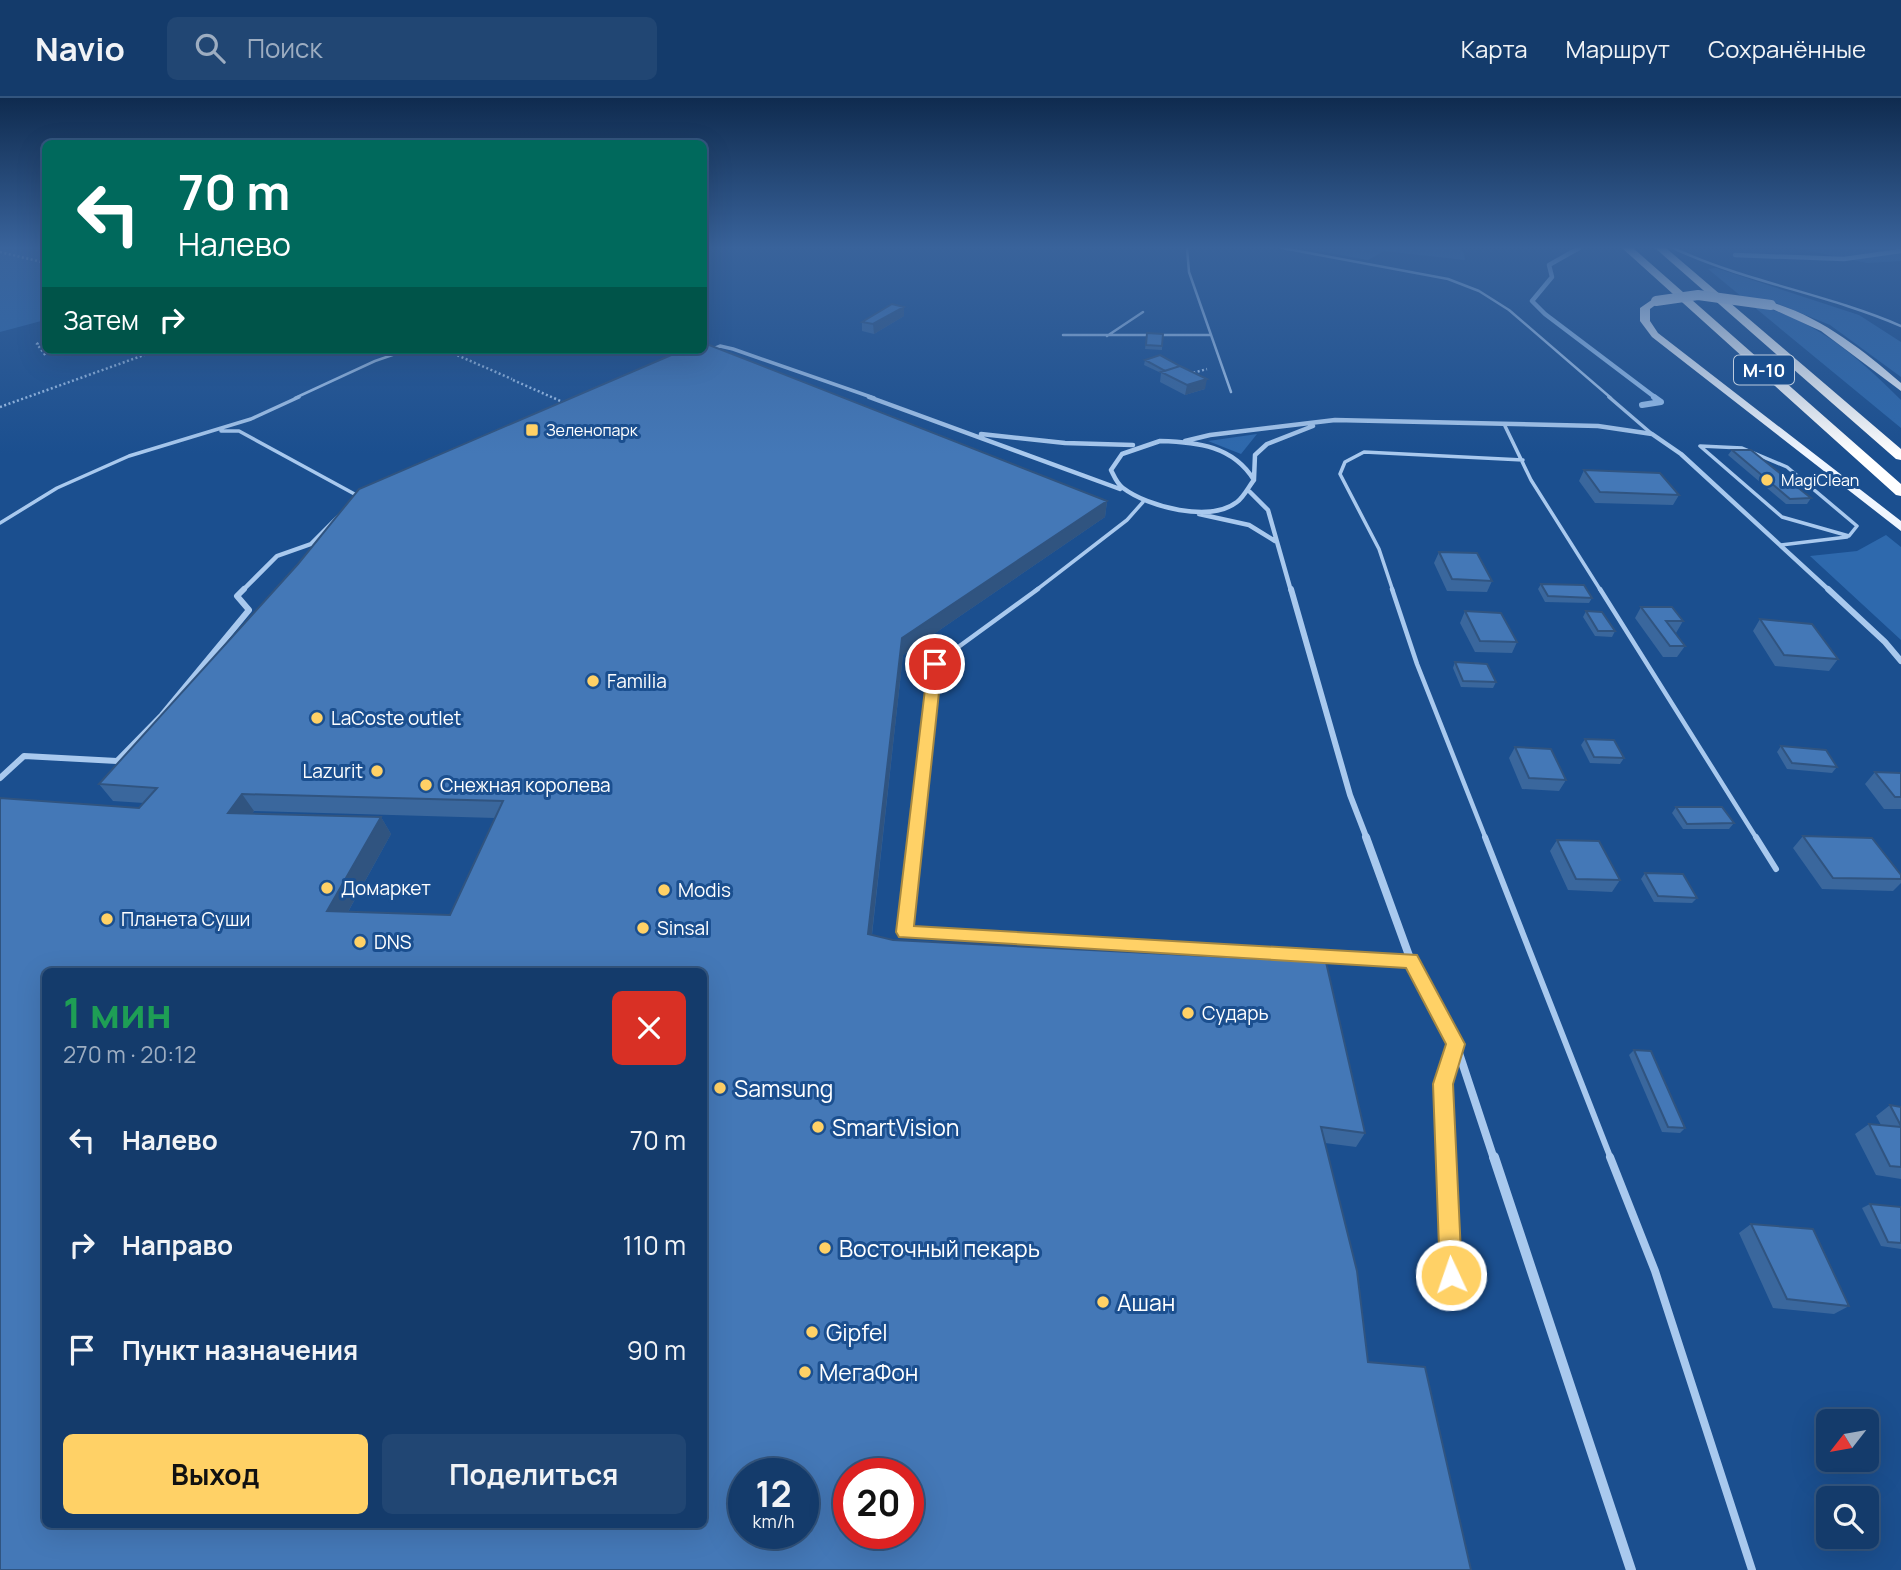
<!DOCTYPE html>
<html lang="ru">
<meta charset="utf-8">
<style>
:root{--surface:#143b6b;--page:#214673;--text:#f1f3f6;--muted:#9dadc1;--line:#33557e;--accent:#ffd166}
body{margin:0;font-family:Manrope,sans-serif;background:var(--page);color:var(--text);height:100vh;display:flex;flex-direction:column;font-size:26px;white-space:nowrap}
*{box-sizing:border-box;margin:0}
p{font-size:23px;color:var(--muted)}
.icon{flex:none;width:38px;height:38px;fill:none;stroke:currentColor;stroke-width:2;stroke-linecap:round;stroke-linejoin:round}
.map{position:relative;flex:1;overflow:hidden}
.sheet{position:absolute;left:42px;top:870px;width:665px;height:560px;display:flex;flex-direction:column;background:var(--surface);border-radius:10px;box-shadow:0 7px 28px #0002,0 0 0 2px var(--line)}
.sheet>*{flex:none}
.top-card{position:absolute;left:42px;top:42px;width:665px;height:214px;border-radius:10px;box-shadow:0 7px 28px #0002,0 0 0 2px var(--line);background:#00695c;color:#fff;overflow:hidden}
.needle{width:46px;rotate:239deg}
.controls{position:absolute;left:1816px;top:1311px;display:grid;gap:14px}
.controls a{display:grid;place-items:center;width:63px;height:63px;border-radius:10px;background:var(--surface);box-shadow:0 7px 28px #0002,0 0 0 2px var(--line);font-size:35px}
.speed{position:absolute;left:728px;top:1360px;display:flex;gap:14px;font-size:35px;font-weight:700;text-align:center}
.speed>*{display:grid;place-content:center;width:91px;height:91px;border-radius:50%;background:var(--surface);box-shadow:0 7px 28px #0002,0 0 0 2px var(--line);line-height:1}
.speed small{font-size:18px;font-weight:400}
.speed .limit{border:10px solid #d22;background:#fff;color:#111}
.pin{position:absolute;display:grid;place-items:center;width:60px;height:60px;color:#fff;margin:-30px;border:4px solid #fff;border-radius:50%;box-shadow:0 2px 7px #0007}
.me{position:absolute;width:77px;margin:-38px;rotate:357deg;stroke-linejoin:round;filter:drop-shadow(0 0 5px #0008)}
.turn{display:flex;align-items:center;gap:24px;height:147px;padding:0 21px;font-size:32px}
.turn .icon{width:91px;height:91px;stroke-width:2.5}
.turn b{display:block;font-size:49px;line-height:60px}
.then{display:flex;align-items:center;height:66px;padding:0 21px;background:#0003;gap:14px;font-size:26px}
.round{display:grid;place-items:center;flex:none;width:74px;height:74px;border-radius:10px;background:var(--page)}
.summary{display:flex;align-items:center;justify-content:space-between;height:119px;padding:0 21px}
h1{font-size:42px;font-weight:700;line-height:52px;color:#1e9e55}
.button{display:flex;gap:14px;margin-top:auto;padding:14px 21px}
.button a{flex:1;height:80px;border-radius:10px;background:var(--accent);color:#111;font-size:28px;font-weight:700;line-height:80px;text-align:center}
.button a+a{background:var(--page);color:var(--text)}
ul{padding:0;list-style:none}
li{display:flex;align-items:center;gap:21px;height:105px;padding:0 21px}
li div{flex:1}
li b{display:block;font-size:26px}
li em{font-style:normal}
header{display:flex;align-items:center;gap:42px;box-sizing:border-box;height:98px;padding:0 35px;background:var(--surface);border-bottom:2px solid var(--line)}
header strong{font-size:33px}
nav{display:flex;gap:38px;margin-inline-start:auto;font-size:24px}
.search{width:490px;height:63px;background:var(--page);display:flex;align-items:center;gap:18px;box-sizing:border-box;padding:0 24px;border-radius:10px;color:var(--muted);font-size:26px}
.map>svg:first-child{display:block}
.green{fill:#2e69ad}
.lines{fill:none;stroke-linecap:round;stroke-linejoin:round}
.stream-far1{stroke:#9cc4f0;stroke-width:4.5}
.stream{stroke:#9cc4f0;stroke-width:6}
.path{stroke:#a9c9ee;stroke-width:2.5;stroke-dasharray:2 2.5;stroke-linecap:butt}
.lane-far4{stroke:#a9c9ee;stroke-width:2.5}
.lane-far3{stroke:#a9c9ee;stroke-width:3.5}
.lane-far2{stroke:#a9c9ee;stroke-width:4.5}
.lane-far1{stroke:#a9c9ee;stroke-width:6}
.lane{stroke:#a9c9ee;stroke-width:8}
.street-far4{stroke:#a9c9ee;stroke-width:3.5}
.street-far3{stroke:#a9c9ee;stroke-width:4.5}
.street-far2{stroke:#a9c9ee;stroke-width:6}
.street-far1{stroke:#a9c9ee;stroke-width:8}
.street{stroke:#a9c9ee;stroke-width:10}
.primary{fill:#f0f6ff;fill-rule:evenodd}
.highway{fill:#fff;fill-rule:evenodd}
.primary-bridge{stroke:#f0f6ff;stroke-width:10}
.wall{fill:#3a679d;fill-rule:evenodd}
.shaded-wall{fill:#305480}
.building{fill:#4478b7;stroke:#305480;stroke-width:2;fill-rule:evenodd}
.route{fill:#ffd166;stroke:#a68842;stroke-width:2}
.poi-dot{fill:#ffd166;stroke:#1b4f8f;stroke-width:2.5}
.labels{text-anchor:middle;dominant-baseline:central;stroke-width:6;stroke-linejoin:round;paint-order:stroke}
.far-poi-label{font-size:16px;fill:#fff;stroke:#1b4f8f;text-anchor:start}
.shield{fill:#1b4f8f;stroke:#bbcadd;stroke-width:2}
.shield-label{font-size:18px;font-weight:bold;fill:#fff}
.poi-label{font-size:19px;fill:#fff;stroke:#1b4f8f;text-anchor:start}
.near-poi-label{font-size:23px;fill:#fff;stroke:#1b4f8f;text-anchor:start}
</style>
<header>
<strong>Navio</strong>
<div class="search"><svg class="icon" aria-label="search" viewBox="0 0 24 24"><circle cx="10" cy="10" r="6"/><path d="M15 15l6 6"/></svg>Поиск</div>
<nav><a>Карта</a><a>Маршрут</a><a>Сохранённые</a></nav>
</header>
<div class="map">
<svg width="1901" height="1472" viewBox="0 0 1901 1472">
<rect width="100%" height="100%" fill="#1b4f8f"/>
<path class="green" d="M 0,150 L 45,150 L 45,222 L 0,234 Z
M 1458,150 L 1464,155 L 1465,162 L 1384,153 L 1368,162 L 1308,151 Z
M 1796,150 L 1901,150 L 1901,163 L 1867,165 Z
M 1716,170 L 1859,217 L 1901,244 L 1901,279 L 1830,227 L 1774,204 L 1767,210 C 1822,227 1861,262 1901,302 L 1901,330 L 1708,171 Z
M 1257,336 L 1241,356 L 1208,343 Z
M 1886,437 L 1901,449 L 1901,542 L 1810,458 L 1857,453 Z"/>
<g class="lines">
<path class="stream-far1" d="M 1579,150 L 1549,167 L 1552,179 L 1532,203 L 1545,216 L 1656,300
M 1735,157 L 1844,161 L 1901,153"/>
<path class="stream" d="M 1642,307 L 1661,304 L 1654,299"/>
<path class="path" d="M 0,154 L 46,165
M 46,240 L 37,246 L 46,258
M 445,252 L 512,281
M 1189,276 L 1207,271
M 513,282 L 565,305
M 0,309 L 158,252"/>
<path class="lane-far4" d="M 1187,150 L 1189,174 L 1231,294
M 1282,150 L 1448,181 L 1479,193 L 1509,212 L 1611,300
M 1673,150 C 1746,184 1827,196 1901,228
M 1063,237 L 1211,237
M 1107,238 L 1143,214
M 295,300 L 375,263 L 407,252"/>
<path class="lane-far3" d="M 1609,299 L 1652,336
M 1505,328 L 1531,382 L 1601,493
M 221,333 L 239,333 L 360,399
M 1700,348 L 1742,350 L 1787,369 L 1857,428 L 1849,438 L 1782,419 Z
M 0,425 L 57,390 L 129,358 L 251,321 L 299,299
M 1781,447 L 1847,439
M 1035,493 L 1127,422 L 1143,404
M 1393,493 L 1379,451 L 1340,376 L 1345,364 L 1364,354 L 1523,362"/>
<path class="lane-far2" d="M 1392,491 L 1417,566 L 1486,741
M 1600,491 L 1757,741
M 915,741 L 935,566 L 1038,491"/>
<path class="lane-far1" d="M 916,739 L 905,834 L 1411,863
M 1485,739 L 1611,1061
M 1756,739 L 1776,771
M 1446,1061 L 1443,986 L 1456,946"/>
<path class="lane" d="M 1446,1059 L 1451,1177
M 1610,1059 L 1655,1173 L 1752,1472"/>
<path class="street-far4" d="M 708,253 L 720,248 L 733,251 L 874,300"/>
<path class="street-far3" d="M 869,299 L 1120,391
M 981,336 L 1065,345 L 1133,347
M 1160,343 C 1198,344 1233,348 1254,382 C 1249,388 1244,399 1237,404 C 1210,425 1148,409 1123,390 C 1117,386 1114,378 1111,372 L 1122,356 Z
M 1185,343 L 1210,337 L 1335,322 L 1598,328 L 1652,336 L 1681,356 L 1830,493
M 1254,381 L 1255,357 L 1267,346 L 1313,328
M 1250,394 L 1268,412 L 1291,493
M 1199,416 L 1249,427 L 1275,443
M 242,493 L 277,458 L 311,446 L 338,419"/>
<path class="street-far2" d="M 1291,491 L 1350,697 L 1367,741
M 1828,491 L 1885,544 L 1901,563
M 0,680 L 24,658 L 117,663 L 162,617 L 249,512 L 237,498 L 244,491"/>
<path class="street-far1" d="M 1366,739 L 1411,863 L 1456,946 L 1494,1061"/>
<path class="street" d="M 1494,1059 L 1631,1472"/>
<path class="primary" d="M 1653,201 L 1661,203 L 1650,211 L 1650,223 L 1658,235 L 1901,423 L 1901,433 L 1652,239 L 1640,223 L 1640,210 Z
M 1771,204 C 1821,219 1862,251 1901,285 L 1901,293 L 1821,233 L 1768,209 L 1768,205 Z"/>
<path class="highway" d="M 1622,150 L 1633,150 L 1901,386 L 1901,398 L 1896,397 Z
M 1655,150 L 1666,150 L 1901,351 L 1901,362 L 1896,361 Z"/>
<path class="primary-bridge" d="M 1656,203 L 1698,197 L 1771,207"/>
</g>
<path class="wall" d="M 904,218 L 874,236 L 862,233 L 862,224 Z
M 1147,235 L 1162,248 L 1162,252 L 1145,251 Z
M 1145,262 L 1205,291 L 1185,297 L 1160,284 L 1161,275 L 1144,267 Z
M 1732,352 L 1811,400 L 1807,406 L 1786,406 L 1728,357 Z
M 1584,372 L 1679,397 L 1673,407 L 1595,405 L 1579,383 Z
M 1107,403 L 1105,419 L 903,557 L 872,837 L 1365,1035 L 1356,1049 L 1325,1045 L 1368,1264 L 1471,1472 L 139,710 L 144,705 L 113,703 L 99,686 L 298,466 ZM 254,713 L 495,720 L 450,817 L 348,814 L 391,736 L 381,719 L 252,716 Z
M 1439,454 L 1492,483 L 1487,494 L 1447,493 L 1434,465 Z
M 1541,486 L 1592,500 L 1589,505 L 1545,504 L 1538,491 Z
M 1641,509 L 1683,523 L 1676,535 L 1675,535 L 1685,548 L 1677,559 L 1663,559 L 1635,520 Z
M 1465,513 L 1517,544 L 1512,555 L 1475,554 L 1460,525 Z
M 1586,513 L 1615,533 L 1612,539 L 1595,538 L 1583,519 Z
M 1760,521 L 1838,561 L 1829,573 L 1775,568 L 1753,533 Z
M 1455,564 L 1496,584 L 1493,590 L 1461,589 L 1453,570 Z
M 1585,641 L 1624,660 L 1620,666 L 1590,665 L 1581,647 Z
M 1781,648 L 1837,669 L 1832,675 L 1787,671 L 1777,654 Z
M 1515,649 L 1566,682 L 1559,693 L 1522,691 L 1509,660 Z
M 1875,674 L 1901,675 L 1901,711 L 1884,711 L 1865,686 Z
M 1676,709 L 1734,725 L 1729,731 L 1683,731 L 1672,715 Z
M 1803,738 L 1901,777 L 1901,785 L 1893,793 L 1822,791 L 1793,750 Z
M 1557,742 L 1620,782 L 1612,794 L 1568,792 L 1550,753 Z
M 1645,775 L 1697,800 L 1692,805 L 1654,804 L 1641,781 Z
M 1634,952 L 1685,1030 L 1680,1035 L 1662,1034 L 1629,957 Z
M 1890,1007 L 1901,1009 L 1901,1081 L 1876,1077 L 1855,1036 L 1869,1026 L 1881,1027 L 1876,1018 Z
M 1870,1106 L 1901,1109 L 1901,1151 L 1881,1148 L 1862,1110 Z
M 1751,1126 L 1849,1208 L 1834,1216 L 1773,1210 L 1739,1135 Z"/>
<path class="shaded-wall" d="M 904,209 L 904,218 L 874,236 L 873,226 Z
M 1207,281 L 1205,291 L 1185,297 L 1187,287 Z
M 1107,403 L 1105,419 L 903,557 L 870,852 L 868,836 L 902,540 Z
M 242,696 L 254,713 L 240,732 L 228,715 Z
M 381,719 L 391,736 L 339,830 L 327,813 Z"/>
<path class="building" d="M 892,206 L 904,209 L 873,226 L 862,224 Z
M 1147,235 L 1163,236 L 1162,248 L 1146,247 Z
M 704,245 L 1107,403 L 902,540 L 868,836 L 893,842 L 1326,864 L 1365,1035 L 1321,1029 L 1357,1173 L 1368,1264 L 1425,1269 L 1471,1472 L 0,1472 L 0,700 L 139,710 L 157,690 L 99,686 L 298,466 L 359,391 L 683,252 L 704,252 ZM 242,696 L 503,703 L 450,817 L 327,813 L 381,719 L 228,715 ZM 46,873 L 704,873 L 704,1426 L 46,1426 ZM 744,1376 L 803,1376 L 803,1435 L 744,1435 ZM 849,1376 L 908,1376 L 908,1435 L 849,1435 Z
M 1160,257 L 1180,268 L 1165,273 L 1145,262 Z
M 1180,268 L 1207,281 L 1187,287 L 1161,274 Z
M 1732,352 L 1751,352 L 1811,400 L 1790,401 Z
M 1584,372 L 1660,375 L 1679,397 L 1600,394 Z
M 1439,454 L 1477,455 L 1492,483 L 1452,481 Z
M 1541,486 L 1584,487 L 1592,500 L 1548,498 Z
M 1641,509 L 1672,509 L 1683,523 L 1666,523 L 1685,548 L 1670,548 Z
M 1465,513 L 1501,515 L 1517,544 L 1480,543 Z
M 1586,513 L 1602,514 L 1615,533 L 1598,533 Z
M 1760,521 L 1812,526 L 1838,561 L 1784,557 Z
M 1455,564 L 1487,566 L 1496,584 L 1463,583 Z
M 1585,641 L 1614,642 L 1624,660 L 1594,659 Z
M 1781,648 L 1826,652 L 1837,669 L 1792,665 Z
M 1515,649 L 1551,651 L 1566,682 L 1529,680 Z
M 1875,674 L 1901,675 L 1901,699 L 1895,699 Z
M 1676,709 L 1722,709 L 1734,725 L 1687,726 Z
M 1803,738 L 1872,740 L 1901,777 L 1901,781 L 1833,780 Z
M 1557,742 L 1599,743 L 1620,782 L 1576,781 Z
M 1645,775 L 1683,776 L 1697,800 L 1658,798 Z
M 1634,952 L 1651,953 L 1685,1030 L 1668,1029 Z
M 1890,1007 L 1901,1009 L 1901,1028 Z
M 1869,1026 L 1901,1029 L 1901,1069 L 1890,1068 Z
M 1870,1106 L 1901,1109 L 1901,1145 L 1888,1144 Z
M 1751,1126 L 1813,1131 L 1849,1208 L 1787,1201 Z"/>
<linearGradient id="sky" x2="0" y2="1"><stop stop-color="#0f2b4f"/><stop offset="0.42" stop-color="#39639b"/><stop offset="1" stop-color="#39639b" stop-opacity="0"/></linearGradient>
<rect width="1901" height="356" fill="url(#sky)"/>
<path class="route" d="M 935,562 L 942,566 L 914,828 L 1417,857 L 1465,946 L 1453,986 L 1462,1177 L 1459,1185 L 1451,1188 L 1443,1185 L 1440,1177 L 1433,986 L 1446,946 L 1406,870 L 899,839 L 896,834 L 928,566 Z"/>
<g class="poi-dot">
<rect x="525" y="325" width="14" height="14" rx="3.5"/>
<circle cx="1767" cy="382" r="7"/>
<circle cx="593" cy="583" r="7"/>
<circle cx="317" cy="620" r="7"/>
<circle cx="377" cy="673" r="7"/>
<circle cx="426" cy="687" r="7"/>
<circle cx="327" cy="790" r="7"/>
<circle cx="664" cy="792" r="7"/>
<circle cx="107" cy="821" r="7"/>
<circle cx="643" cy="830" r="7"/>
<circle cx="360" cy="844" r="7"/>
<circle cx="1188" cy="915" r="7"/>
<circle cx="720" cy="990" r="7"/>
<circle cx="818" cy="1029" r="7"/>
<circle cx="825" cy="1150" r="7"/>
<circle cx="1103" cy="1204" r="7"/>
<circle cx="812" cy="1234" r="7"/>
<circle cx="805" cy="1274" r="7"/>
</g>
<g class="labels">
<g class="far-poi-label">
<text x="546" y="332">Зеленопарк</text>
<text x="1781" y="382">MagiClean</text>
</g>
<rect class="shield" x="1734" y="257.5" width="60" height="29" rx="5"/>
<g class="shield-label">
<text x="1764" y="272">М-10</text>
</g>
<g class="poi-label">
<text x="607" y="583">Familia</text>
<text x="331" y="620">LaCoste outlet</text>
<text x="363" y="673" text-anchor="end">Lazurit</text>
<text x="440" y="687">Снежная королева</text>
<text x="341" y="790">Домаркет</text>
<text x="678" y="792">Modis</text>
<text x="121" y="821">Планета Суши</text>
<text x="657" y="830">Sinsal</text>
<text x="374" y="844">DNS</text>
<text x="1202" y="915">Сударь</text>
</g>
<g class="near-poi-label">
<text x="734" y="990">Samsung</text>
<text x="832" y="1029">SmartVision</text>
<text x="839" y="1150">Восточный пекарь</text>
<text x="1117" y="1204">Ашан</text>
<text x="826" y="1234">Gipfel</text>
<text x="819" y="1274">МегаФон</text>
</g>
</g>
</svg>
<div class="controls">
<a><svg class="needle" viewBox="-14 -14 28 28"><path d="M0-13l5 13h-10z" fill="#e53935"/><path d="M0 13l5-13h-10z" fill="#9dadc1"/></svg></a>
<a><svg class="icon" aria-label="search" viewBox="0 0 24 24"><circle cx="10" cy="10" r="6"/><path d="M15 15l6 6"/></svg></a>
</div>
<div class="speed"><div>12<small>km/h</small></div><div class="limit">20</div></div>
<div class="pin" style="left:935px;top:566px;background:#d93025"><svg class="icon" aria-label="arrive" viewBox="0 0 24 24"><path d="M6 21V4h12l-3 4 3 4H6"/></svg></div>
<svg class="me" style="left:1451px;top:1177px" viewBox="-20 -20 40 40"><circle r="17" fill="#ffd166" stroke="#fff" stroke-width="3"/><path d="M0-11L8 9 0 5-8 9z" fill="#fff"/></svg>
<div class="top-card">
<div class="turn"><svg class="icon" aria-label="left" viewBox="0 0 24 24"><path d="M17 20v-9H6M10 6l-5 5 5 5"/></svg><div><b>70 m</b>Налево</div></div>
<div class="then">Затем<svg class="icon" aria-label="right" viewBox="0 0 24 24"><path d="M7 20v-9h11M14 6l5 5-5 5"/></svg></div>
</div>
<section class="sheet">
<div class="summary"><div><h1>1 мин</h1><p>270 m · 20:12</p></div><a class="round" style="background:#d93025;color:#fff"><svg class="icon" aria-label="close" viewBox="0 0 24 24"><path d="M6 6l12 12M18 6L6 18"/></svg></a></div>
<ul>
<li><svg class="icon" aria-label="left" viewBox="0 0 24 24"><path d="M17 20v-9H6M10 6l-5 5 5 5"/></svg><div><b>Налево</b></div><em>70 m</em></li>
<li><svg class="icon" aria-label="right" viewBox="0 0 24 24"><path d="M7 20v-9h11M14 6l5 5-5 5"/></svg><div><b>Направо</b></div><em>110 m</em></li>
<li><svg class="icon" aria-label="arrive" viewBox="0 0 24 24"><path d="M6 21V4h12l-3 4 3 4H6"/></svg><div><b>Пункт назначения</b></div><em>90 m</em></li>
</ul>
<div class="button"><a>Выход</a><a>Поделиться</a></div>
</section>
</div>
